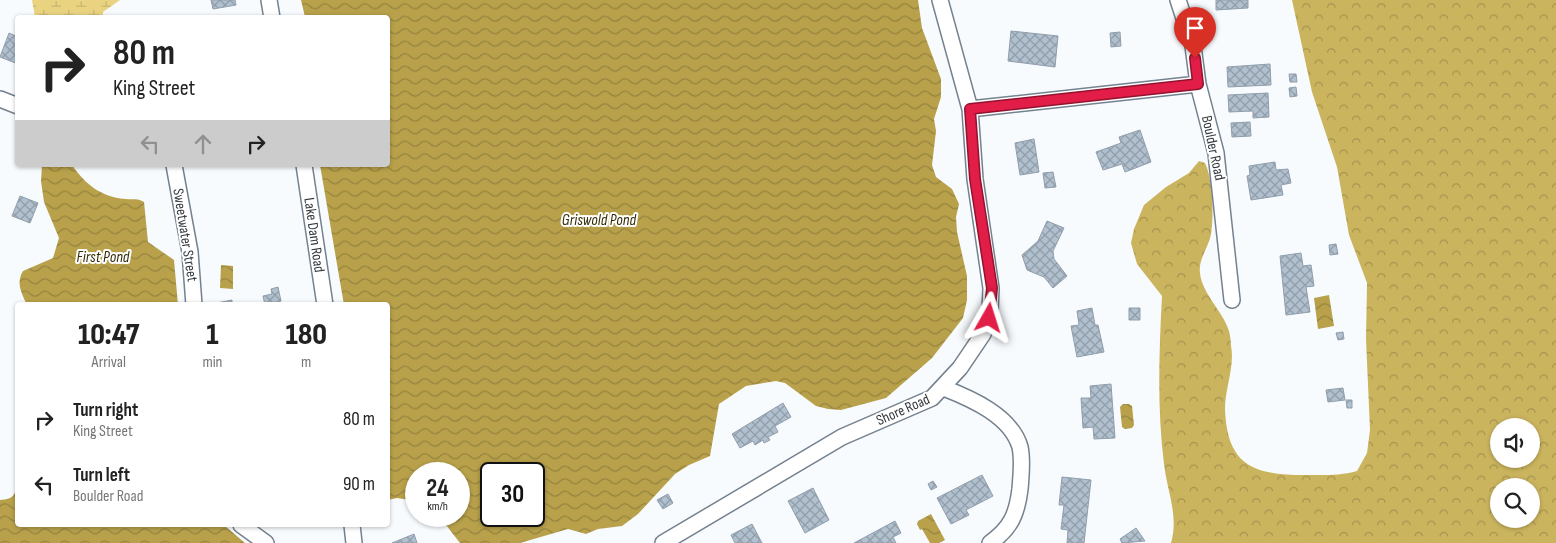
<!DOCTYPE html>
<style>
:root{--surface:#fff;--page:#f6f6f6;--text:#222;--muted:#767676}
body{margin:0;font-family:"Sofia Sans Condensed",sans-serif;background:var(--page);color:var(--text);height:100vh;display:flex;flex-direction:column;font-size:19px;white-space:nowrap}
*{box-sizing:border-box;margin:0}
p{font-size:16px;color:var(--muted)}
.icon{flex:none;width:28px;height:28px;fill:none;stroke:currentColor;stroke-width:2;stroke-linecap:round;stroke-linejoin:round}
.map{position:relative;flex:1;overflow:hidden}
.details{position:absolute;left:15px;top:302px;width:375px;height:225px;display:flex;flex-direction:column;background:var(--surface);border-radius:5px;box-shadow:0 1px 4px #0004}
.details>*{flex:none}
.top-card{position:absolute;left:15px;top:15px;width:375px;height:152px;border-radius:5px;box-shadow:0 1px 4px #0004;background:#fff;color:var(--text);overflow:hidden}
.controls{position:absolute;left:1490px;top:418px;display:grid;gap:10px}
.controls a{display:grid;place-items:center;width:50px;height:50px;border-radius:50%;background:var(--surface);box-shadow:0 1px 4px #0004;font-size:25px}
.speed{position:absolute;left:405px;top:462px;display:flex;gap:10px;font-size:25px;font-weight:700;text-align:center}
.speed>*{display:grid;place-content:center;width:65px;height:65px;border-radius:50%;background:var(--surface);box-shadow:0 1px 4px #0004;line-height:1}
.speed small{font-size:12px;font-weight:400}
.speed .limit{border:2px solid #111;border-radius:8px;background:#fff;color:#111}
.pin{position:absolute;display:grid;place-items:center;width:42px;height:42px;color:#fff;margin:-51px -21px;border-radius:50% 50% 50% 0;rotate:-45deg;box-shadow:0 0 5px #0007}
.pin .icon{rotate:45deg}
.me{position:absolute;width:55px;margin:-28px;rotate:6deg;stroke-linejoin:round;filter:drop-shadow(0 0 4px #0008)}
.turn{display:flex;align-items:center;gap:18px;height:105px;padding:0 15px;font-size:22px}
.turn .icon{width:65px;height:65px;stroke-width:2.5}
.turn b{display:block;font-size:35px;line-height:42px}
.lanes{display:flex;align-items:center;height:48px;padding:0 15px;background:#0003;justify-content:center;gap:25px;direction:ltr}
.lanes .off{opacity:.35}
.eta{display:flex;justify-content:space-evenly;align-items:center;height:85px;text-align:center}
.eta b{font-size:30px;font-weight:800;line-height:35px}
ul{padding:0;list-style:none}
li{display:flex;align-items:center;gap:15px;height:65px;padding:0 15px}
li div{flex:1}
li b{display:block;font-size:19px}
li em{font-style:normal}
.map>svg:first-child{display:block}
.forest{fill:url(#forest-crowns);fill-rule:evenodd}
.wetland{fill:url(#wetland-marsh)}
.water{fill:url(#water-waves);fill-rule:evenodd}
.building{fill:url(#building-cross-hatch);stroke:#909eac}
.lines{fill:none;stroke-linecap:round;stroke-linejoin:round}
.minor-casing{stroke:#74828f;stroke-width:18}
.minor{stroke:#fff;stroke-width:15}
.route-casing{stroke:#92132f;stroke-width:12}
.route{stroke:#e11d48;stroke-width:9}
.labels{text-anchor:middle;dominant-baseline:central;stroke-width:4;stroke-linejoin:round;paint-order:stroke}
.street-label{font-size:15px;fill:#343a3f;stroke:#fff}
.water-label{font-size:16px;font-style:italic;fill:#352c04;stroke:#fff}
</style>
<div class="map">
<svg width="1556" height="543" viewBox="0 0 1556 543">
<defs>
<pattern id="forest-crowns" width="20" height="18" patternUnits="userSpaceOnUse" patternTransform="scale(1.25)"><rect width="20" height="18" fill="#cbb45e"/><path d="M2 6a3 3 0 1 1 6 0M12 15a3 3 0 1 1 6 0" fill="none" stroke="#a6934f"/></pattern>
<pattern id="wetland-marsh" width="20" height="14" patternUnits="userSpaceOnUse" patternTransform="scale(1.25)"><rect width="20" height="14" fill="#e9d380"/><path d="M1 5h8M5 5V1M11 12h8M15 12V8" fill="none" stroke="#c8b670"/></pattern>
<pattern id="water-waves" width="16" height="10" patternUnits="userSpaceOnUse" patternTransform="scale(1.25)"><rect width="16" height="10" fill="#b8a14a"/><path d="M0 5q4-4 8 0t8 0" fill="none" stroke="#96843f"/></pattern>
<pattern id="building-cross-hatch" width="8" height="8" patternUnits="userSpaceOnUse" patternTransform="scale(1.25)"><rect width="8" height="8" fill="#b1c0ce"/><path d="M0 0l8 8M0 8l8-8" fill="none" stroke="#919da9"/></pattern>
</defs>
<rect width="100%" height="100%" fill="#f8fbfe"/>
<path class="forest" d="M 1292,0 L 1556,0 L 1556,543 L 1171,543 C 1179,516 1167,491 1164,464 C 1157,409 1159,352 1162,296 L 1137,264 L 1131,243 L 1134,229 L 1144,205 L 1166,187 L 1189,173 L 1199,161 L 1205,163 C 1213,179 1214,215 1211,234 C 1209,247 1198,259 1200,273 C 1202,294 1223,311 1229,331 C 1230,335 1231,341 1231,346 C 1235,366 1225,388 1225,409 C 1227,466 1254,475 1305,475 C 1323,475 1339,476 1357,471 L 1367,453 L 1370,430 L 1366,339 L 1367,283 L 1349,235 L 1337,167 L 1312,92 ZM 1499,426 L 1531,426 L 1531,459 L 1499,459 ZM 1499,486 L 1531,486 L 1531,519 L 1499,519 Z"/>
<path class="wetland" d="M 32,0 L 120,0 L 103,12 L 103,18 L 35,17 Z"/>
<path class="water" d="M 301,0 L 918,0 L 922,28 L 941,79 L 941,97 L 934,119 L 936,131 L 932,165 L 936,177 L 952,189 L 959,204 L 956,217 L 957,232 L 967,276 L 967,300 L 963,318 L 932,358 L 886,398 L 841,410 L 828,409 L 816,406 L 785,383 L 776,381 L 746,386 L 719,404 L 710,456 L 689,465 L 675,474 L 638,514 L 622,526 L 598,529 L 586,534 L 568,529 L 520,543 L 460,543 L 439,516 L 459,516 L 459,474 L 416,474 L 416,501 L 397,498 L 388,500 L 388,305 L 344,305 L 320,165 L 388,165 L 388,18 L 305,17 ZM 491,474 L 534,474 L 534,516 L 491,516 Z
M 42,165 L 72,165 C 85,184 101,197 125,199 C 132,200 138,198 144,202 L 148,242 L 174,260 L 178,305 L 27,305 C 21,292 16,283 23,271 L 53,258 L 59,238 L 44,202 L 41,181 Z
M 221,265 L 233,266 L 233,289 L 220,288 Z
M 1329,295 L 1334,326 L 1318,329 L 1314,298 Z
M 1123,404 L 1129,404 L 1132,406 L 1134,425 L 1132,428 L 1125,429 L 1122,427 L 1120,407 Z
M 17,484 L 18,525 L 224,525 L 245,543 L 0,543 L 0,500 C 13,499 15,496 17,484 Z
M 931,514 L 945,540 L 939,543 L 930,543 L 922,529 L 920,530 L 917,524 L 918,521 Z"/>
<path class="building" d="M 211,0 L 235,0 L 236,5 L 213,9 Z
M 1216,0 L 1248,0 L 1248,8 L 1216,10 Z
M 1011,31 L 1058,36 L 1055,67 L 1008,61 Z
M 1120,32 L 1121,46 L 1111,47 L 1110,33 Z
M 9,33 L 18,37 L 18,64 L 0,57 Z
M 1270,64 L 1271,85 L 1228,87 L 1227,67 Z
M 1289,74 L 1296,74 L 1297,82 L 1290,82 Z
M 1296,87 L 1297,96 L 1290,97 L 1289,88 Z
M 1268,93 L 1269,117 L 1253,118 L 1253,111 L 1229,112 L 1228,95 Z
M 1250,122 L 1251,136 L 1232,137 L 1231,123 Z
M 1140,130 L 1151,162 L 1125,172 L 1122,164 L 1103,170 L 1096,152 L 1121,143 L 1119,137 Z
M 1034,139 L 1039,172 L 1020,175 L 1015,143 Z
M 1275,162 L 1276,170 L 1288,169 L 1291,183 L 1281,185 L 1283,195 L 1251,200 L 1247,176 L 1250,175 L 1249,166 Z
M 1053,172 L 1056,187 L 1045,188 L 1043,173 Z
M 20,196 L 38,203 L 30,223 L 12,216 Z
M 1047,221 L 1064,228 L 1053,251 L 1054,259 L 1067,276 L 1053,288 L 1044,277 L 1027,270 L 1022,255 L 1038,241 Z
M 1336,244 L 1338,254 L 1330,255 L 1329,245 Z
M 1301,253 L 1303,266 L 1311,265 L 1314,286 L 1306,287 L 1310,312 L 1286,315 L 1280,256 Z
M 278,287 L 281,301 L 265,305 L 263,296 L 272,294 L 271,289 Z
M 232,300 L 232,305 L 206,305 Z
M 1092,308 L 1095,325 L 1098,325 L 1104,352 L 1077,357 L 1071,326 L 1079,325 L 1077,311 Z
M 1129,308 L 1140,308 L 1140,320 L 1129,320 Z
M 1343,332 L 1344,339 L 1338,340 L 1336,333 Z
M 1111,384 L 1115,438 L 1094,439 L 1093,427 L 1083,428 L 1081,398 L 1091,398 L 1090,386 Z
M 1343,388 L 1345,400 L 1328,402 L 1326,390 Z
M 1346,400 L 1352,400 L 1352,408 L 1347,408 Z
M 783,403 L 791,417 L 775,426 L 778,432 L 768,437 L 770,440 L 764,443 L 763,440 L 755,445 L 753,441 L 740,448 L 732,434 Z
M 982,475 L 993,496 L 966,510 L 969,515 L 951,524 L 937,498 Z
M 1062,477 L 1091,480 L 1084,543 L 1067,543 L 1068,530 L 1061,529 L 1064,505 L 1059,505 Z
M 933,481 L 937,487 L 931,490 L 928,484 Z
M 813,488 L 829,520 L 805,533 L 788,501 Z
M 668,494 L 673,503 L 663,509 L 657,500 Z
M 895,521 L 901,533 L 893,537 L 896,543 L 854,543 Z
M 752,524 L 762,543 L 735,543 L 731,535 Z
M 1136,528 L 1145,541 L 1122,543 L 1120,539 Z
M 414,534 L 417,543 L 392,543 Z"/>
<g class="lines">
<defs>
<path id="minor" d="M 269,0 L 272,18
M 1178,0 L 1193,46 L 1198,84 L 1216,153 L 1232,300
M 0,99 L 18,106
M 970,109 L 1198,84
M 174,165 L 190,252 L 194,305
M 304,165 L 325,305
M 944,388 C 972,399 1011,416 1020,447 C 1023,461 1021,476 1020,489 C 1017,514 1011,528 990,543
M 241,525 L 266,543
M 352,525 L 354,543
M 663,543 L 842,437 L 932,398 L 960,368 L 983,334 L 990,311 L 991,288 L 975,179 L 970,109 L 940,0"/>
</defs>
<use href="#minor" class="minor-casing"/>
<use href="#minor" class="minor"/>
</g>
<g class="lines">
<defs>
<path id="route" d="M 989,318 L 992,288 L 975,179 L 970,109 L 1198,84 L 1195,58"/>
</defs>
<use href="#route" class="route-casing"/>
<use href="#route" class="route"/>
</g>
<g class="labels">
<g class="street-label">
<text transform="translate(1213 148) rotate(78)">Boulder Road</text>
<text transform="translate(185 235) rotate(81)">Sweetwater Street</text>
<text transform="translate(314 235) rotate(82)">Lake Dam Road</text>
<text transform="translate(903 410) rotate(-24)">Shore Road</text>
</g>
<g class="water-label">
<text x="599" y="220">Griswold Pond</text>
<text x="103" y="257">First Pond</text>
</g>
</g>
</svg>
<div class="controls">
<a><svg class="icon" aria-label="sound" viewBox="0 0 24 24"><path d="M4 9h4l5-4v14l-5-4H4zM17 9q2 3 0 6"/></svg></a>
<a><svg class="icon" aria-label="search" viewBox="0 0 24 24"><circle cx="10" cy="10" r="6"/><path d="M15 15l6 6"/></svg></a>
</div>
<div class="speed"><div>24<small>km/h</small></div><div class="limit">30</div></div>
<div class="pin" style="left:1195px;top:58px;background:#d93025"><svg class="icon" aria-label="arrive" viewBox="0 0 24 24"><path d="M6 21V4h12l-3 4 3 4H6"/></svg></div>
<svg class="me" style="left:989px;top:318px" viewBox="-20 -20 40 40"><path d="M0-17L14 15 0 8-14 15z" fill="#e11d48" stroke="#fff" stroke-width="4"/></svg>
<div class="top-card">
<div class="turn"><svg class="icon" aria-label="right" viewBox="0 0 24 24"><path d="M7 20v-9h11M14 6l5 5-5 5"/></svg><div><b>80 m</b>King Street</div></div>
<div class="lanes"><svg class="icon off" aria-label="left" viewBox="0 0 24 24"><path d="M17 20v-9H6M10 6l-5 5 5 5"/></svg><svg class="icon off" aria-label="ahead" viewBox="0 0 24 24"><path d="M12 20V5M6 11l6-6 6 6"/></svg><svg class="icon" aria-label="right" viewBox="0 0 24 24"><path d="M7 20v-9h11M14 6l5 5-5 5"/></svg></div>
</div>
<section class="details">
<div class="eta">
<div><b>10:47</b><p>Arrival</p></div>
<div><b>1</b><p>min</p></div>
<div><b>180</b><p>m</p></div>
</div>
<ul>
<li><svg class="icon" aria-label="right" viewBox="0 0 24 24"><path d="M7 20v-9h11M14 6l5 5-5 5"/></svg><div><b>Turn right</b><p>King Street</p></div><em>80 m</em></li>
<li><svg class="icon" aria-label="left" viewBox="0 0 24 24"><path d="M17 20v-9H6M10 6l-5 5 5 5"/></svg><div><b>Turn left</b><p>Boulder Road</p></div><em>90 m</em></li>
</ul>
</section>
</div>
